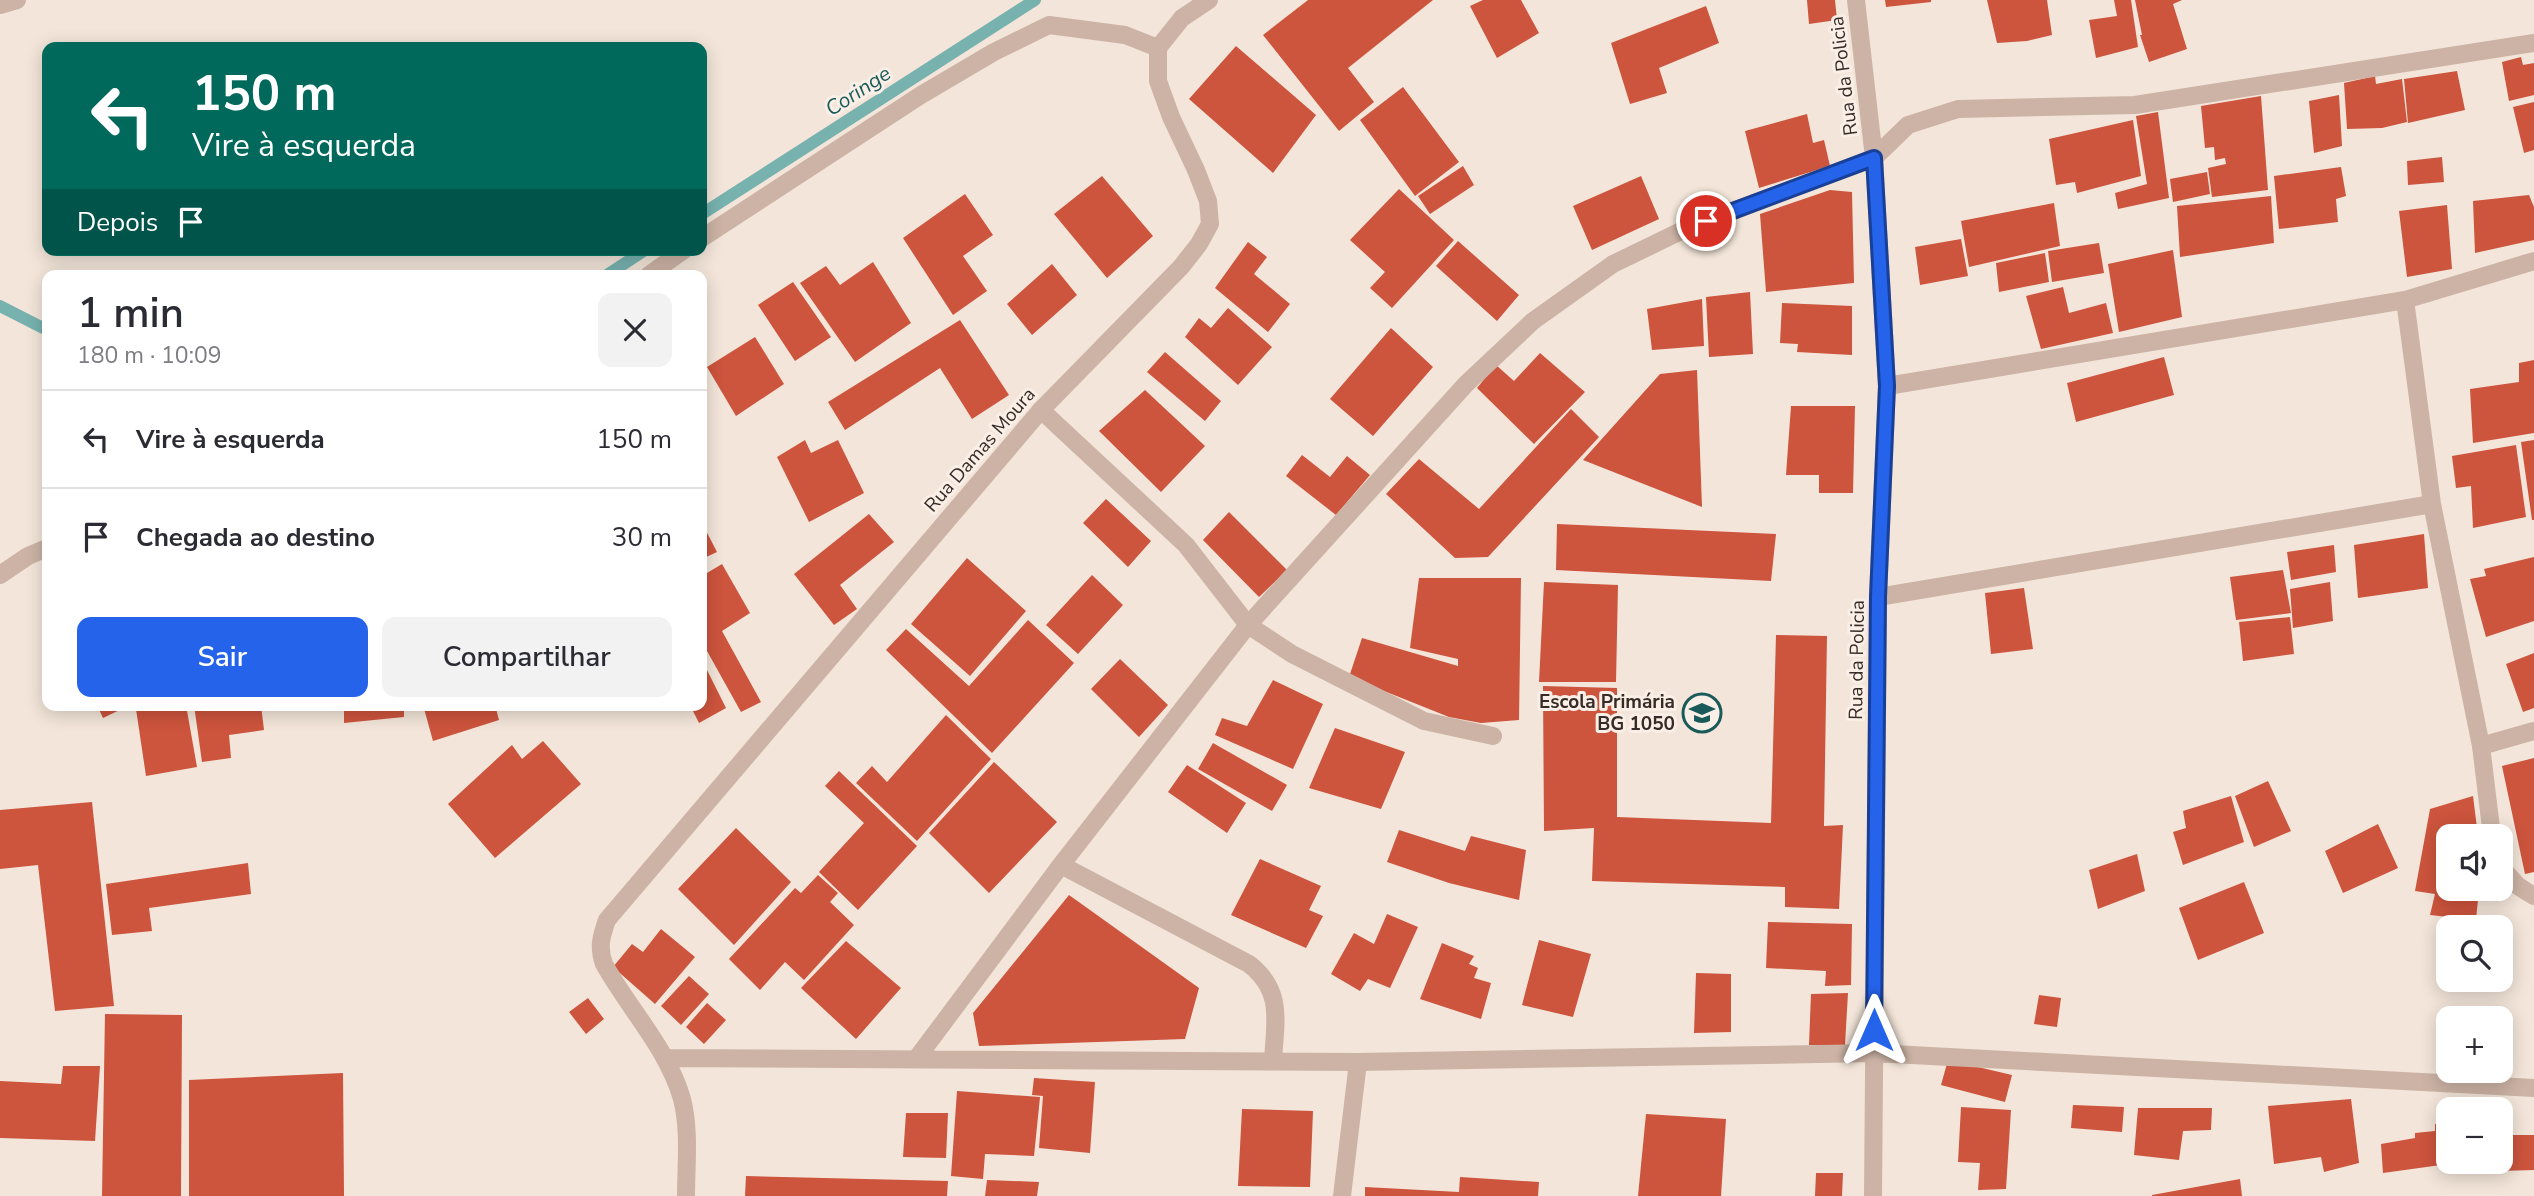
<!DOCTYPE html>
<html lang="pt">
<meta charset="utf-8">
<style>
:root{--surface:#fff;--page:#f2f2f3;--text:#2b2b33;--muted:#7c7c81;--line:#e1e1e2;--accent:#2563eb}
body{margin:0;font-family:"Nunito Sans",sans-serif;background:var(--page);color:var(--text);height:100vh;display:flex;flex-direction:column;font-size:26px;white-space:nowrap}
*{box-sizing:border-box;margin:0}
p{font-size:23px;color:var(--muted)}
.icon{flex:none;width:38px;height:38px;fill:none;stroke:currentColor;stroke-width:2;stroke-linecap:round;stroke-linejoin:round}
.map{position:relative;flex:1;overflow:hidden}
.sheet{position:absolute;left:42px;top:270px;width:665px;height:441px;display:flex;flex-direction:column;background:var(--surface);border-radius:14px;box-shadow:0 4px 18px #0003}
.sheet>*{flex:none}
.hud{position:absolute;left:42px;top:42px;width:665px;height:214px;border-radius:14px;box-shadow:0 4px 18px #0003;background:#00695c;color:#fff;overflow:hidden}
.tools{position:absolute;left:2436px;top:824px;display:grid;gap:14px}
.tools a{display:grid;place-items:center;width:77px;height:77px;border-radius:14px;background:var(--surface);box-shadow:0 4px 18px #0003;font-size:35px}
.pin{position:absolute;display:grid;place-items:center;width:60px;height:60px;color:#fff;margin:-30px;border:4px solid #fff;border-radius:50%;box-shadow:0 2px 7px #0007}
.me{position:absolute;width:77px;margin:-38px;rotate:0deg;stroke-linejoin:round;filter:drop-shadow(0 0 5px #0008)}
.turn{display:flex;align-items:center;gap:24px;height:147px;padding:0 35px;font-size:32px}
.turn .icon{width:91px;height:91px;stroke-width:2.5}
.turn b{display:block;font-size:49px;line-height:60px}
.then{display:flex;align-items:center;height:66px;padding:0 35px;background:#0003;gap:14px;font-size:26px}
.round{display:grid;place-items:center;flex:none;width:74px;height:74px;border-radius:14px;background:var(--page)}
.summary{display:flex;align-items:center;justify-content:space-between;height:119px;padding:0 35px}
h1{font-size:42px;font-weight:600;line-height:52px}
.button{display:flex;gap:14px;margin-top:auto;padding:14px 35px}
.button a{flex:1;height:80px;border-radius:14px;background:var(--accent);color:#fff;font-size:28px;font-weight:600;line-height:80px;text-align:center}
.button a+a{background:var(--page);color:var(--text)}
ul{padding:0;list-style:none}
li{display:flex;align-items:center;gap:21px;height:98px;padding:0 35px;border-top:2px solid var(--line)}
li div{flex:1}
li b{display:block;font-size:26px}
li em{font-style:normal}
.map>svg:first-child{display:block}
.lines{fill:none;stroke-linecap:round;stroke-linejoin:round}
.stream{stroke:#77b2af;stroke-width:12}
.building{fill:#cd543d}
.service{stroke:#ccb3a5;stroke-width:18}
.minor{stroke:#ccb3a5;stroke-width:18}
.route-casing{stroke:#184099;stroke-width:18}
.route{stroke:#2563eb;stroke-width:12}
.labels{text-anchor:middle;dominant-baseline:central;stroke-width:6;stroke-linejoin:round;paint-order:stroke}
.street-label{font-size:19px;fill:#372a27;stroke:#faefe6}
.poi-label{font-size:19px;font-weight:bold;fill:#372a27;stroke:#faefe6;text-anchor:end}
.water-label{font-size:21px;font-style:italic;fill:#1a5b5a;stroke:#faefe6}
</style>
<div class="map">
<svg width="2534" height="1196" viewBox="0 0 2534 1196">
<rect width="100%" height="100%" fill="#f3e5d9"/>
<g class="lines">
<path class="stream" d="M 702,214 L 1035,0
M 607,275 L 645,250
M 0,306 L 47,330"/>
</g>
<path class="building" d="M 1308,0 L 1433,0 L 1348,68 L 1374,102 L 1339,131 L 1263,35 Z
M 1483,0 L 1521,0 L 1539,33 L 1497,58 L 1470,6 Z
M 1807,0 L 1835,0 L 1837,20 L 1809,24 Z
M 1885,0 L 1931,0 L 1931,2 L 1886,7 Z
M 1987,0 L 2047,0 L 2052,35 L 2027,41 L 1997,43 Z
M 2114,0 L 2131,0 L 2138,47 L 2096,58 L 2089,20 L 2117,16 Z
M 2135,0 L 2182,0 L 2173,4 L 2187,49 L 2149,62 L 2140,35 L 2142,35 Z
M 1706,6 L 1719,43 L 1659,68 L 1667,93 L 1630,104 L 1611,43 Z
M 1236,46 L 1316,115 L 1273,173 L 1189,99 Z
M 2521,57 L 2523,65 L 2534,63 L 2534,95 L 2509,101 L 2502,62 Z
M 2457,71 L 2465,110 L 2408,123 L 2404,79 Z
M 2375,76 L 2376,84 L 2402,79 L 2407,122 L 2382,128 L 2347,129 L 2344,83 Z
M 1403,87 L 1459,162 L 1415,196 L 1360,120 Z
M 2339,95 L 2342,146 L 2314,153 L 2309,101 Z
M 2261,96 L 2268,190 L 2212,197 L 2208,168 L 2226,164 L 2225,158 L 2215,160 L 2214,147 L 2205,148 L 2201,106 Z
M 2534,102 L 2534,150 L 2524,153 L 2513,107 Z
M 2158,112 L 2169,198 L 2118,209 L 2115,193 L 2147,184 L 2136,116 Z
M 1807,114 L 1813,143 L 1824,140 L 1830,166 L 1759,188 L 1745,131 Z
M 2133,120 L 2141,176 L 2077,193 L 2075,182 L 2056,185 L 2049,139 Z
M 2442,157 L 2444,182 L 2408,185 L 2407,161 Z
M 1463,166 L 1474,185 L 1430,214 L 1418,196 Z
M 2341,167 L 2346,196 L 2336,199 L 2338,222 L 2279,229 L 2274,176 Z
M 2207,172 L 2210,194 L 2173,202 L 2170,179 Z
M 1102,176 L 1153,236 L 1107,278 L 1054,214 Z
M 1641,176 L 1659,219 L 1592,250 L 1573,206 Z
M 1399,189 L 1454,240 L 1392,308 L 1370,288 L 1385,272 L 1350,240 Z
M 1830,190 L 1852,192 L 1854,283 L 1766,292 L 1760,214 Z
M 965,194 L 993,235 L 963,256 L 987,291 L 953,315 L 903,238 Z
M 2529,195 L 2534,207 L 2534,240 L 2475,253 L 2473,201 Z
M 2271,196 L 2274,243 L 2180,257 L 2177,206 Z
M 2054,203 L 2060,246 L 1969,267 L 1961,221 Z
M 2447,205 L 2452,269 L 2407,277 L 2399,211 Z
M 1961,239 L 1968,276 L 1920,285 L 1915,247 Z
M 1458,241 L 1519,295 L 1497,321 L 1436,266 Z
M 1248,242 L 1267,257 L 1254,274 L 1290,304 L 1268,332 L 1215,288 Z
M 2099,243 L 2104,273 L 2052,282 L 2048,251 Z
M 2173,250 L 2182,317 L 2119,332 L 2108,264 Z
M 2045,253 L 2049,282 L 1999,292 L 1996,263 Z
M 873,262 L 911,323 L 855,362 L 800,283 L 826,266 L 840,285 Z
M 1052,264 L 1077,295 L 1032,335 L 1007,304 Z
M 793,282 L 831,337 L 795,361 L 758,305 Z
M 2063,287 L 2069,313 L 2106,303 L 2113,333 L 2041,349 L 2026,296 Z
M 1750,292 L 1753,354 L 1709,357 L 1706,297 Z
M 1702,299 L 1704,346 L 1652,350 L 1647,309 Z
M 1782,303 L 1852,306 L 1852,355 L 1797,352 L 1798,344 L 1780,343 Z
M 1228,308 L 1272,347 L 1238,385 L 1185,337 L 1199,318 L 1211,328 Z
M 960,320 L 1009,395 L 972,419 L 940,368 L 845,430 L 828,402 Z
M 1391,328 L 1433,367 L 1373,436 L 1330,399 Z
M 755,337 L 784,384 L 736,416 L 707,367 Z
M 1165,352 L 1221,401 L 1205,421 L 1147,372 Z
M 1540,353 L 1585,392 L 1534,444 L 1477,388 L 1496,365 L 1514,381 Z
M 2164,357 L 2174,395 L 2076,422 L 2067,383 Z
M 2534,360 L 2534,433 L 2473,443 L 2470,389 L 2519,382 L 2519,363 Z
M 1697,370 L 1702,507 L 1583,460 L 1660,374 Z
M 1145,390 L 1205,446 L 1161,492 L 1099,431 Z
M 1791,406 L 1855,406 L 1853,493 L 1819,493 L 1819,475 L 1786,475 Z
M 1571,409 L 1599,437 L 1488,557 L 1455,558 L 1386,494 L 1419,459 L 1479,509 Z
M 805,440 L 811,453 L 838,440 L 864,493 L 809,522 L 777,457 Z
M 2534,440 L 2534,520 L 2532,520 L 2521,442 Z
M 2516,445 L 2526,517 L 2473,528 L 2471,486 L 2456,488 L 2452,456 Z
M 1302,455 L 1330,477 L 1347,456 L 1370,475 L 1336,515 L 1286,476 Z
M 1106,499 L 1151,541 L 1128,567 L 1083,523 Z
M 1229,512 L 1287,570 L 1259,597 L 1203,540 Z
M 869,514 L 894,542 L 840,585 L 857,609 L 834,625 L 794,574 Z
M 702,523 L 717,552 L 702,559 Z
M 1557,524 L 1776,534 L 1771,581 L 1556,570 Z
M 2424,534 L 2428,588 L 2358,598 L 2354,545 Z
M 2334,545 L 2336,572 L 2291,580 L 2287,552 Z
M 2534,557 L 2534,621 L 2486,637 L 2470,579 L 2486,576 L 2484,569 Z
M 967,558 L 1026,611 L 970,676 L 911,624 Z
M 722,564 L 750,613 L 722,631 L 761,702 L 741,712 L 702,642 L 702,576 Z
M 2283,570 L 2291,613 L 2236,620 L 2230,577 Z
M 1092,575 L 1123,605 L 1078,654 L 1046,625 Z
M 1419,578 L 1521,578 L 1519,720 L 1481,723 L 1449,717 L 1349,677 L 1362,638 L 1458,666 L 1458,659 L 1410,648 Z
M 1544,582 L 1618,585 L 1616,682 L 1539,682 Z
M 2330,582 L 2333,621 L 2293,628 L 2290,589 Z
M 2024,588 L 2033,649 L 1991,654 L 1985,593 Z
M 2290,617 L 2294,654 L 2243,661 L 2239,622 Z
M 1028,620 L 1074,663 L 992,753 L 886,650 L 906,629 L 969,686 Z
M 1776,635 L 1827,636 L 1824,826 L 1843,825 L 1839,909 L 1785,907 L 1785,887 L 1592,881 L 1594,828 L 1544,831 L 1543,686 L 1617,688 L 1617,817 L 1771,823 Z
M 2534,653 L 2534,708 L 2523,712 L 2506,664 Z
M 1120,659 L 1168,705 L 1139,737 L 1091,689 Z
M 702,660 L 726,708 L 699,723 L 690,705 L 702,705 Z
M 1273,680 L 1323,704 L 1293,769 L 1215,735 L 1222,718 L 1247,726 Z
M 97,705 L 130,705 L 103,718 Z
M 156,705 L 186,705 L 197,767 L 146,776 L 136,709 Z
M 194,705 L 261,705 L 264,730 L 229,735 L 231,758 L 202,762 Z
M 344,705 L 404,705 L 404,717 L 344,723 Z
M 423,705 L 495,705 L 499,720 L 433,741 Z
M 946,715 L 991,759 L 917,841 L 856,783 L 872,766 L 887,782 Z
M 1335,728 L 1405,752 L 1381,809 L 1309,788 Z
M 543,741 L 581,784 L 495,858 L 448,804 L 512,745 L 522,759 Z
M 1213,743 L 1287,785 L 1272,811 L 1198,769 Z
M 2534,758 L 2534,872 L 2525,874 L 2502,766 Z
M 994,762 L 1057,822 L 989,893 L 929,833 Z
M 1187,765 L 1246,803 L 1227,833 L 1168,792 Z
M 839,771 L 917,846 L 858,910 L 819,872 L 864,823 L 825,786 Z
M 2268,781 L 2291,831 L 2254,847 L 2235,796 Z
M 2231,796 L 2244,842 L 2183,865 L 2173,832 L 2186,828 L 2183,811 Z
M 2473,796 L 2478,836 L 2448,836 L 2448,889 L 2479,889 L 2476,920 L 2430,915 L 2435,894 L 2415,891 L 2430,809 Z
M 92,802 L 114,1006 L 55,1011 L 38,865 L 0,869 L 0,810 Z
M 2378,824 L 2398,868 L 2343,893 L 2325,851 Z
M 736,828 L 791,882 L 734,945 L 678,889 Z
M 1399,830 L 1465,851 L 1471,836 L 1526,850 L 1519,900 L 1449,883 L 1387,862 Z
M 2137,854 L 2145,891 L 2098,909 L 2089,870 Z
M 1260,859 L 1321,886 L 1309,910 L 1323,916 L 1306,948 L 1231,915 Z
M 248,863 L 251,894 L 149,908 L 152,931 L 112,935 L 106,884 Z
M 818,875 L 838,893 L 830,902 L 854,925 L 804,980 L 785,962 L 760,990 L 729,959 L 795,888 L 801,893 Z
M 2244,882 L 2264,933 L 2198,960 L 2179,908 Z
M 1069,895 L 1199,988 L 1185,1039 L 979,1046 L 973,1013 Z
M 1387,914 L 1418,927 L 1390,988 L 1368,979 L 1360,991 L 1331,974 L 1354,933 L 1374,944 Z
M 1768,922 L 1852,924 L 1851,985 L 1825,986 L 1826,971 L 1766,968 Z
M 661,929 L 695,957 L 655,1004 L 613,967 L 632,944 L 643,952 Z
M 1539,940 L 1591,954 L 1573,1017 L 1522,1005 Z
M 846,941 L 901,988 L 856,1039 L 801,988 Z
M 1442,943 L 1474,956 L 1469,964 L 1478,968 L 1474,978 L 1491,983 L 1481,1019 L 1420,999 Z
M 1696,973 L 1731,974 L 1731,1032 L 1694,1033 Z
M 689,976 L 709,994 L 681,1025 L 661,1006 Z
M 1848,993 L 1845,1045 L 1809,1045 L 1811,994 Z
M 2039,995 L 2061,998 L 2057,1027 L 2034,1024 Z
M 588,998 L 604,1019 L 586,1034 L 569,1012 Z
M 707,1003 L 726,1020 L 704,1044 L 686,1027 Z
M 105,1014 L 182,1015 L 181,1196 L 102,1196 Z
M 1948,1060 L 2012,1075 L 2005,1102 L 1941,1085 Z
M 63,1066 L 100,1066 L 95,1141 L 0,1138 L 0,1081 L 61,1084 Z
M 343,1073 L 344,1196 L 189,1196 L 189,1080 Z
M 1034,1078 L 1095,1082 L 1090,1153 L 1039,1148 L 1043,1096 L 1032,1095 Z
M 957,1091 L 1040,1097 L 1034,1156 L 985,1154 L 983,1179 L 951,1176 Z
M 2351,1099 L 2359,1163 L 2324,1172 L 2321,1157 L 2274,1164 L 2268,1106 Z
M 2073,1105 L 2124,1107 L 2122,1132 L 2071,1128 Z
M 1961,1107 L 2011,1110 L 2006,1189 L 1978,1190 L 1980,1163 L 1958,1162 Z
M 2138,1108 L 2212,1108 L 2211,1130 L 2183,1131 L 2179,1160 L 2134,1155 Z
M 1242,1109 L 1313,1111 L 1310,1187 L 1238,1186 Z
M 906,1113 L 948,1113 L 946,1158 L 903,1157 Z
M 1646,1114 L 1726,1119 L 1721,1196 L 1638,1196 Z
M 2448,1122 L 2448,1164 L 2383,1173 L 2381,1144 L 2415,1138 L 2415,1133 L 2435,1131 L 2435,1124 Z
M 2501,1135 L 2534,1135 L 2534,1170 L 2499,1171 Z
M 1816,1173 L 1843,1173 L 1842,1196 L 1815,1196 Z
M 746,1176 L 948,1181 L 947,1196 L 745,1196 Z
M 1460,1177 L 1539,1182 L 1538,1196 L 1365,1196 L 1365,1187 L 1459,1192 Z
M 2240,1179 L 2242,1196 L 2152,1196 L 2152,1195 Z
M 987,1180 L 1039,1182 L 1037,1196 L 985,1196 Z"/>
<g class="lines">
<path class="service" d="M 702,238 L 921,95 L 994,52 L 1049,25 L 1125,35 L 1158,48
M 649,275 L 684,250
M 2405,300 L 2432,504 L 2481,746 L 2492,836
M 1887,386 L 2405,300 L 2534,261
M 1041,410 L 1186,545 L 1248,625 L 1292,654 L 1424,721 L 1493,736
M 0,575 L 28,556 L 47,548
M 1878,597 L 2432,504
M 2501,867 L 2518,886 L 2534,896
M 1342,1196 L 1358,1062"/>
<path class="minor" d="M 1856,0 L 1874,158 L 1887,386 L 1878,597 L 1873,1196
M 0,5 L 17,0
M 2481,746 L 2534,731
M 1061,865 L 1249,964 C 1284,991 1275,1022 1273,1061
M 665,1058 L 1358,1062 L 1874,1053 L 2534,1088
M 917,1058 L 1061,865 L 1248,625 L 1466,384 L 1533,321 L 1613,264 L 1683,230 L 1874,158 L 1908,125 L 1958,109 L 2135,105 L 2534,43
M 686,1196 C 686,1165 690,1130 682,1099 C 668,1049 629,1009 604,964 C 598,947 601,937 607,920 L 1041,410 L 1181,267 L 1199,244 L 1210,224 L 1208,201 L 1196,170 L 1171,117 L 1158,81 L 1158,48 L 1182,18 L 1209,0"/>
</g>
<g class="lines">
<defs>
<path id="route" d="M 1706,221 L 1874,158 L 1887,386 L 1878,597 L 1874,1030"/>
</defs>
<use href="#route" class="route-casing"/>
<use href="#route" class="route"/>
</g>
<defs>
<symbol id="school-ring" viewBox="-11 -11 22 22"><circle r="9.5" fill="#faefe6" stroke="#1a5b5a" stroke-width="1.5"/><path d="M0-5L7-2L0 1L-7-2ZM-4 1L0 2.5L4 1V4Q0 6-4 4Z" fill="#1a5b5a"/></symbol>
</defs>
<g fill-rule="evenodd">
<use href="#school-ring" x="1680" y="691" width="44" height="44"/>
</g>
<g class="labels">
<g class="street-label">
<text transform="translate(1844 76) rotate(-97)">Rua da Policia</text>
<text transform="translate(980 450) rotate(-49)">Rua Damas Moura</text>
<text transform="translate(1857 660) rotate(-89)">Rua da Policia</text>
</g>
<g class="poi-label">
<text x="1675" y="702">Escola Primária<tspan x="1675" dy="22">BG 1050</tspan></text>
</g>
<g class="water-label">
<text transform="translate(858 91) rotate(-33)">Coringe</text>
</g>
</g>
</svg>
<div class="tools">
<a><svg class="icon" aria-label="sound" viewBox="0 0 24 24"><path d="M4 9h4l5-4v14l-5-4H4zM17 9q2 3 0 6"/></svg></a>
<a><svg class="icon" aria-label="search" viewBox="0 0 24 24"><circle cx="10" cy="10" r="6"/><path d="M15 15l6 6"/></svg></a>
<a>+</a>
<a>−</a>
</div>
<div class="pin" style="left:1706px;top:221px;background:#d93025"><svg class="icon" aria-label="arrive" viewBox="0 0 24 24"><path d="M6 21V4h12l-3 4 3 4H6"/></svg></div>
<svg class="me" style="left:1874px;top:1030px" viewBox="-20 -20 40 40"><path d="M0-17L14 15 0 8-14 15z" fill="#2563eb" stroke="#fff" stroke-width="4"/></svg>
<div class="hud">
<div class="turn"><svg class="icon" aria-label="left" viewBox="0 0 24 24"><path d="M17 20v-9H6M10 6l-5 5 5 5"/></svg><div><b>150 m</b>Vire à esquerda</div></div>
<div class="then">Depois<svg class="icon" aria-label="arrive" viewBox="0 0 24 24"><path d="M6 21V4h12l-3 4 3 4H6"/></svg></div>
</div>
<section class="sheet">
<div class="summary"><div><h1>1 min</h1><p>180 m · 10:09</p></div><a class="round"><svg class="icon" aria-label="close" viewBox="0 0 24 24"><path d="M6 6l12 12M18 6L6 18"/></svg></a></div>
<ul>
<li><svg class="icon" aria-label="left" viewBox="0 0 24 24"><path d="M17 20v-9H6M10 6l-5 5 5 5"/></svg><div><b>Vire à esquerda</b></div><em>150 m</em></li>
<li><svg class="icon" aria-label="arrive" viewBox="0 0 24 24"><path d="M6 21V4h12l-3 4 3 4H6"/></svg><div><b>Chegada ao destino</b></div><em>30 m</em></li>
</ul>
<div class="button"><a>Sair</a><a>Compartilhar</a></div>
</section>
</div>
